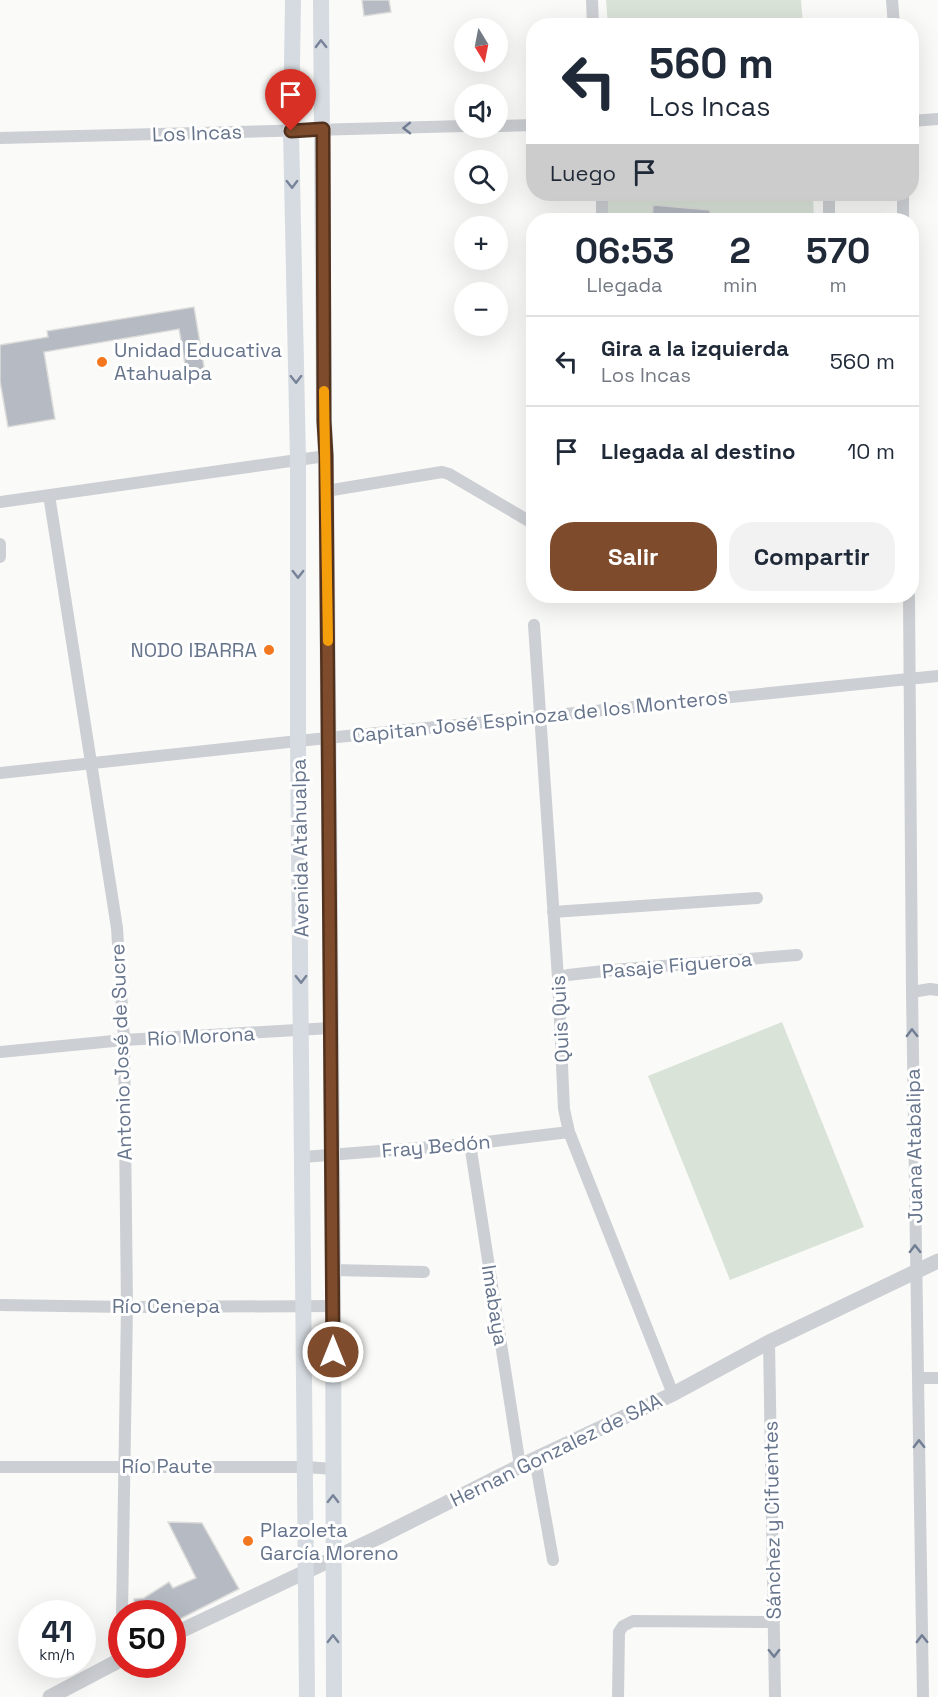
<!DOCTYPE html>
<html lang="es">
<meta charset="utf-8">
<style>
:root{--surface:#fff;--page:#f2f2f3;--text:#1f2937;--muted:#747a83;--line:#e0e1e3;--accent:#7e4c2c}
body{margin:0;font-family:"Space Grotesk",sans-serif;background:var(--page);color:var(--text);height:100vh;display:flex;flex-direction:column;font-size:22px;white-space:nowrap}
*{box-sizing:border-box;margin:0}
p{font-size:20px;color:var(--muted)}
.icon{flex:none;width:33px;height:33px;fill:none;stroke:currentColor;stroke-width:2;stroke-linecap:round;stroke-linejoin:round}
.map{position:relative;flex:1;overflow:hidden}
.details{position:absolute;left:526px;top:213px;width:393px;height:390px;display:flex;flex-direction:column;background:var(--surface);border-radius:24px;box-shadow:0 6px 24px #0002}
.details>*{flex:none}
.banner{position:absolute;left:526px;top:18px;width:393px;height:183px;border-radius:24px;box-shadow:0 6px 24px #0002;background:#fff;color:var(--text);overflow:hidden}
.needle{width:39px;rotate:170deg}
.buttons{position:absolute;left:454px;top:18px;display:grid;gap:12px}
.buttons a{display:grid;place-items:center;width:54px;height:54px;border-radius:50%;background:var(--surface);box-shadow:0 6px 24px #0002;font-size:30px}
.speed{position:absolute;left:18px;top:1600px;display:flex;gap:12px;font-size:30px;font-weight:700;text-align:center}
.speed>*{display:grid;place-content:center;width:78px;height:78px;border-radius:50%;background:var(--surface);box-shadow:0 6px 24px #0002;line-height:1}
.speed small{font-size:15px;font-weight:400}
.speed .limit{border:9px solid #d22;background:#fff;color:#111}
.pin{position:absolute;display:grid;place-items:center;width:51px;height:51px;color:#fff;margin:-62px -26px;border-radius:50% 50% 50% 0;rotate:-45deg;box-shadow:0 0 6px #0007}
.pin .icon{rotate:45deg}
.me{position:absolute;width:66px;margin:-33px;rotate:0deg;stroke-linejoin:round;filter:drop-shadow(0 0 4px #0008)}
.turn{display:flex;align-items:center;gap:21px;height:126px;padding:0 24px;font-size:27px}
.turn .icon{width:78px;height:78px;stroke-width:2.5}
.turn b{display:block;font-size:42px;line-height:51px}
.then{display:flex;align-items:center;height:57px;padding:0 24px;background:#0003;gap:12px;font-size:22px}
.eta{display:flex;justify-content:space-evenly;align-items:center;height:102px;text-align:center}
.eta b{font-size:36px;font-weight:600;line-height:42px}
.cta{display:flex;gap:12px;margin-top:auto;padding:12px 24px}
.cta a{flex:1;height:69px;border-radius:24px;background:var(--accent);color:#fff;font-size:24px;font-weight:600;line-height:69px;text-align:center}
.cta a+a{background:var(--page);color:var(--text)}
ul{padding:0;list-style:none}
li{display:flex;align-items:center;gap:18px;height:90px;padding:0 24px;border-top:2px solid var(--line)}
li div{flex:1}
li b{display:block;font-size:22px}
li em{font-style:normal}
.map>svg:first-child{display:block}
.green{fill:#dae3d8}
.building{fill:#b5bac3;stroke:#dcdcda;stroke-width:1.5}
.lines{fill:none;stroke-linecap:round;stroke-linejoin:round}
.minor{stroke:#cccfd3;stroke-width:12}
.tertiary{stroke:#cccfd3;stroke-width:15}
.secondary{stroke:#d6dbe1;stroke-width:16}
.oneway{stroke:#778399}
.oneway2{stroke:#707d93}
.route-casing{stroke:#52311d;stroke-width:15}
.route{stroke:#7e4c2c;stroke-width:10}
.slow{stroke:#f59e0b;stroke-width:10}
.poi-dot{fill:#f3771f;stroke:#fff;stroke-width:2}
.labels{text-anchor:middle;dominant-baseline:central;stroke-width:6;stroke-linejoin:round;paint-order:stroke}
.street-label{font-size:20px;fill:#66748c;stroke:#fff}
.poi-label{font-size:20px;fill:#66748c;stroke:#fff;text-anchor:start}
</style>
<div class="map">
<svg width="938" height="1697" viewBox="0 0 938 1697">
<rect width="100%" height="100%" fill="#fafaf8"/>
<path class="green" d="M 606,0 L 801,0 L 803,25 L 608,25 Z
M 607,194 L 813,194 L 814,220 L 607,220 Z
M 782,1022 L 864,1227 L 730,1280 L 648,1076 Z"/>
<path class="building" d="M 362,0 L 389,0 L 391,12 L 364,16 Z
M 653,205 L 710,210 L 710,220 L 652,220 Z
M 194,307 L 205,373 L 187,376 L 179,329 L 44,352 L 55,419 L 8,427 L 0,381 L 0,345 L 48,337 L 47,331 Z
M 168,1522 L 202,1523 L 239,1589 L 172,1623 L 172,1614 L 133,1614 L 134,1599 L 144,1598 L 169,1582 L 173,1588 L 196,1578 Z"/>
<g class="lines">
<path class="minor" d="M 592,0 L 593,26
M 892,0 L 894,26
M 912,121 L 938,119
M 498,126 L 534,125
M 0,138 L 465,126
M 602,194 L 602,220
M 829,194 L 829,220
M 903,194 L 903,220
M 326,491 L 442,472 L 449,474 L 534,524
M 49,495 L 117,928 L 124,1040 L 127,1307 L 122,1614
M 0,502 L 326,456
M 0,544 L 0,557
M 909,596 L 912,992 L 923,1697
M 534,625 L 558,978 L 564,1109 L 569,1132 L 673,1394
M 0,773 L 298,741 L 938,676
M 553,912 L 757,898
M 558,978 L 568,975 L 613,970 L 797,955
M 912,992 L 930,989 L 938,990
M 0,1052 L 124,1040 L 331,1028
M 470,1144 L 520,1466
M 303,1157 L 470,1144 L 569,1132
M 333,1270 L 424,1272
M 0,1305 L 127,1307 L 333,1306
M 769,1342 L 775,1697
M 918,1378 L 938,1378
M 535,1459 L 553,1560
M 0,1467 L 306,1467 L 334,1469
M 121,1659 L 122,1634
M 618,1697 L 619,1632 L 623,1626 L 633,1621 L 774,1622"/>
<path class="tertiary" d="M 172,1635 L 379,1537 L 520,1466 L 673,1394 L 769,1342 L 938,1261
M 50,1697 L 122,1659"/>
<path class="secondary" d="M 293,0 L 291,131 L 298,460 L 298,741 L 307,1697
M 321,0 L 324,421 L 326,456 L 333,1270 L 334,1697"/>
</g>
<defs><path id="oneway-chevron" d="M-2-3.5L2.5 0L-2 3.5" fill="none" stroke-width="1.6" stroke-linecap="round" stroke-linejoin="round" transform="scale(1.5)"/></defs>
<g class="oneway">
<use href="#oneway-chevron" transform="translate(321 44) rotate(-91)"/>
<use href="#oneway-chevron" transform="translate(292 184) rotate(89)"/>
<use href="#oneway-chevron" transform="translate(296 379) rotate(89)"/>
<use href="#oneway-chevron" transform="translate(298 574) rotate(90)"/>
<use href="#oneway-chevron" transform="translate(301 979) rotate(89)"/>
<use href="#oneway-chevron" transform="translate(333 1499) rotate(-89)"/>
<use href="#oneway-chevron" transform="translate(333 1639) rotate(-90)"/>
</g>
<g class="oneway2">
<use href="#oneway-chevron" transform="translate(407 128) rotate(179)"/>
<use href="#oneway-chevron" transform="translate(912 1033) rotate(-91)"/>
<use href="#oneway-chevron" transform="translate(915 1249) rotate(-91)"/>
<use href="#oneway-chevron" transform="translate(919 1444) rotate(-91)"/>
<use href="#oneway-chevron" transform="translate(922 1639) rotate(-91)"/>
<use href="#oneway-chevron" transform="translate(774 1653) rotate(89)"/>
</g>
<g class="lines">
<defs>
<path id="route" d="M 291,131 L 323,129 L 324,421 L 326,456 L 333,1352"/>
</defs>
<use href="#route" class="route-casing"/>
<use href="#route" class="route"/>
<path class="slow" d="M 324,391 L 328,641"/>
</g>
<g class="poi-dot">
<circle cx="102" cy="362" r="6"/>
<circle cx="269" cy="650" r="6"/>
<circle cx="248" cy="1541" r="6"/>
</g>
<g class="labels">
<g class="street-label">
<text transform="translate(197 133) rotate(-2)">Los Incas</text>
<text transform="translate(540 716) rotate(-6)">Capitan José Espinoza de los Monteros</text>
<text transform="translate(300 848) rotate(-91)">Avenida Atahualpa</text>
<text transform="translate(677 965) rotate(-5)">Pasaje Figueroa</text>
<text transform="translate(560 1019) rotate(-93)">Quis Quis</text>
<text transform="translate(201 1036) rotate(-3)">Río Morona</text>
<text transform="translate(121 1052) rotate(-92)">Antonio José de Sucre</text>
<text transform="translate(436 1146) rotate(-5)">Fray Bedón</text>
<text transform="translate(914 1146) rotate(-91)">Juana Atabalipa</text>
<text transform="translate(495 1305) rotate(81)">Imabaya</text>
<text x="166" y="1306">Río Cenepa</text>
<text transform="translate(556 1450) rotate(-26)">Hernan Gonzalez de SAA</text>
<text x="167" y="1466">Río Paute</text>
<text transform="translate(772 1520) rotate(-91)">Sánchez y Cifuentes</text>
</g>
<g class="poi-label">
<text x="114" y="350">Unidad Educativa<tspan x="114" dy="23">Atahualpa</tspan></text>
<text x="257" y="650" text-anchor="end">NODO IBARRA</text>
<text x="260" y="1530">Plazoleta<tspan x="260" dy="23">García Moreno</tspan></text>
</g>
</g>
</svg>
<div class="buttons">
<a><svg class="needle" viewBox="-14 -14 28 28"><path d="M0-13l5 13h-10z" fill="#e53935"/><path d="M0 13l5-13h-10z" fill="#747a83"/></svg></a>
<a><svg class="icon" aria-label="sound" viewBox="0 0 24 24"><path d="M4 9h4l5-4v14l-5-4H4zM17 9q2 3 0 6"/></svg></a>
<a><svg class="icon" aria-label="search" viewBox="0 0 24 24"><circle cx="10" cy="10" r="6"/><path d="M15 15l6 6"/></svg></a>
<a>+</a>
<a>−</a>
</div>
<div class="speed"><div>41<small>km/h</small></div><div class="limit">50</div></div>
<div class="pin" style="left:291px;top:131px;background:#d93025"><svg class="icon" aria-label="arrive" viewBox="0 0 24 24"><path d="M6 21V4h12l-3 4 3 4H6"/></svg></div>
<svg class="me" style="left:333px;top:1352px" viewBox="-20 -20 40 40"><circle r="17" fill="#7e4c2c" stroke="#fff" stroke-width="3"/><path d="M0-11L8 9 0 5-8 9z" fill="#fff"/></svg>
<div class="banner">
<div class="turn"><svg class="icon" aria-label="left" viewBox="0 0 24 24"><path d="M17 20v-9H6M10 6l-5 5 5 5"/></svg><div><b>560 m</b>Los Incas</div></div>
<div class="then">Luego<svg class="icon" aria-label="arrive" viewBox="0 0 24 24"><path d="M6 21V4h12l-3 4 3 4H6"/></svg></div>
</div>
<section class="details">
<div class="eta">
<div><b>06:53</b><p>Llegada</p></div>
<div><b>2</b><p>min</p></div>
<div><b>570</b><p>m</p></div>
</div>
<ul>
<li><svg class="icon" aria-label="left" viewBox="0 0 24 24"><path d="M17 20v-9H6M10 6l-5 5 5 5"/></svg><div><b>Gira a la izquierda</b><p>Los Incas</p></div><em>560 m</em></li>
<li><svg class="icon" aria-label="arrive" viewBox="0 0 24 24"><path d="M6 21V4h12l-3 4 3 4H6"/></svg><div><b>Llegada al destino</b></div><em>10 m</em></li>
</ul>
<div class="cta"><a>Salir</a><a>Compartir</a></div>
</section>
</div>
